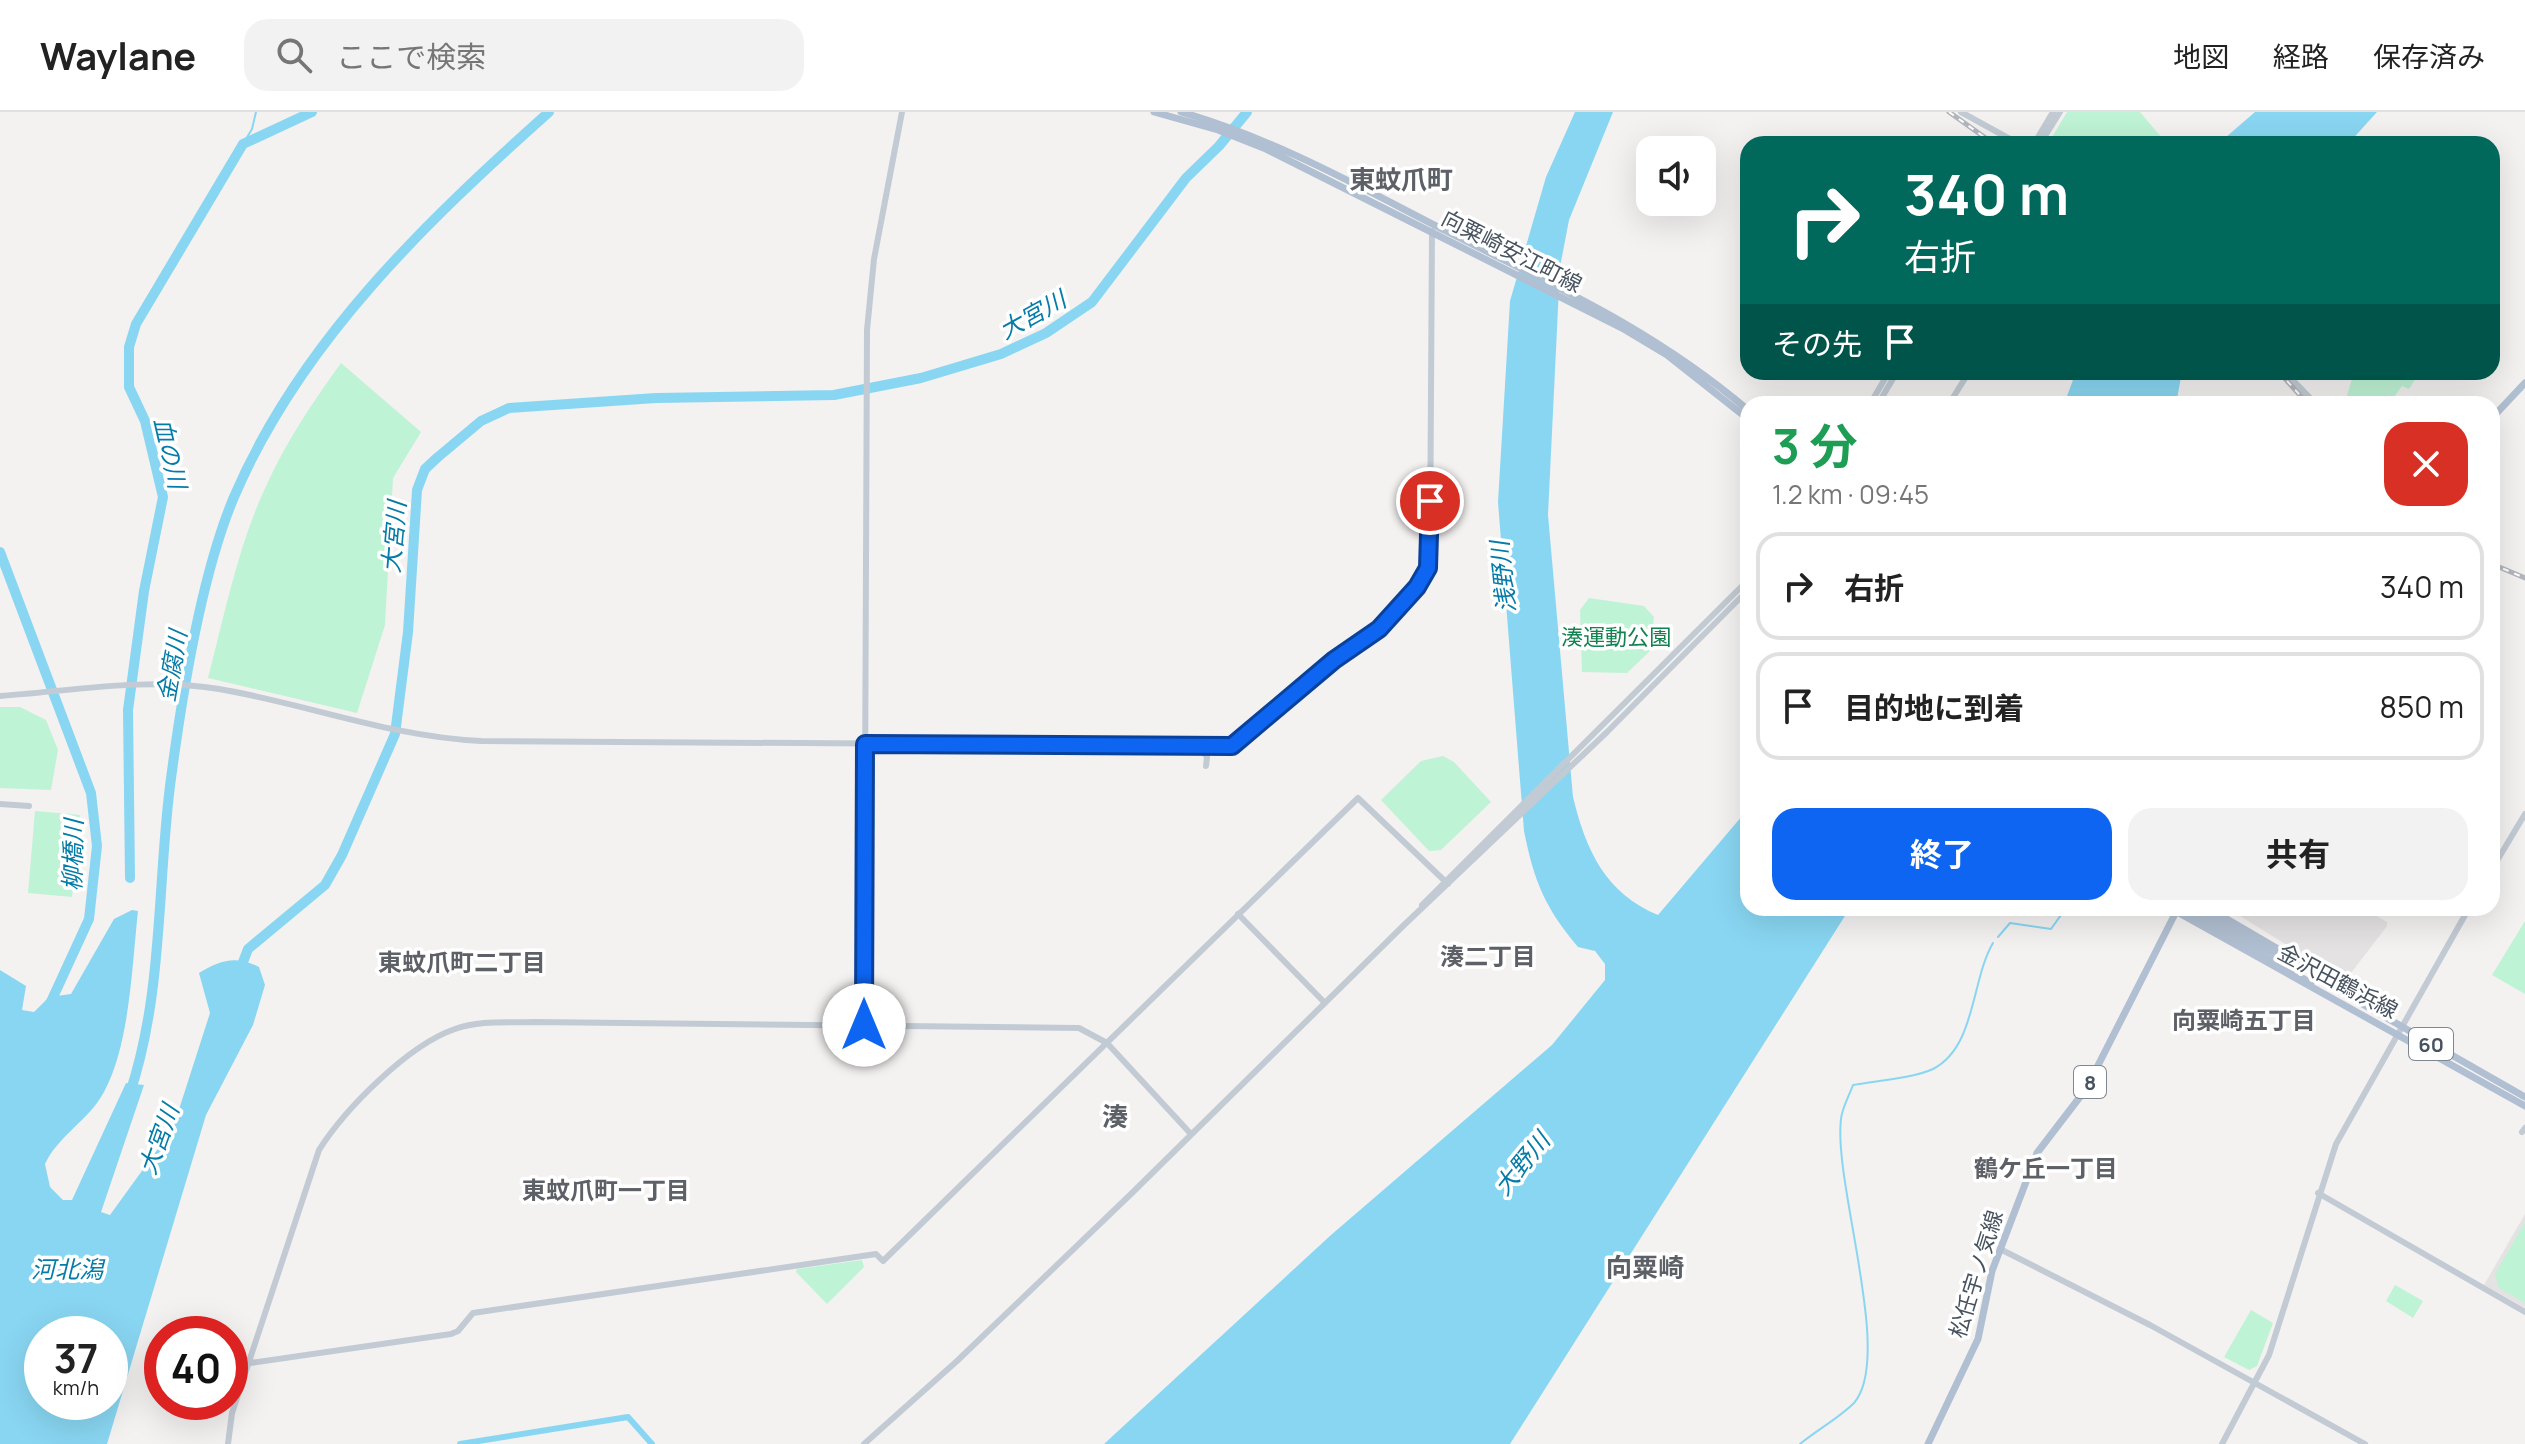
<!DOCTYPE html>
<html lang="ja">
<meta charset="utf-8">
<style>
:root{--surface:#fff;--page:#f2f2f2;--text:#222;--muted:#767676;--line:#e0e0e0;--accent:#0e65f1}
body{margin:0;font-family:Manrope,"Noto Sans JP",sans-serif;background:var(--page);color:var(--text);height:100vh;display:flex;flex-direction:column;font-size:30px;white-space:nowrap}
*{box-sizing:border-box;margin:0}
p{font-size:26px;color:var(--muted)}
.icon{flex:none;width:44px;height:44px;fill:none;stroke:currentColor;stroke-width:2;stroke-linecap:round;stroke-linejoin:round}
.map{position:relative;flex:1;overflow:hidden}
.side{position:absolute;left:1740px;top:284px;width:760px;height:520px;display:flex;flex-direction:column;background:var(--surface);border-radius:24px;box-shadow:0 8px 32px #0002}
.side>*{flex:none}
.guide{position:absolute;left:1740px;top:24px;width:760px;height:244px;border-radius:24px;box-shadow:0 8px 32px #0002;background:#00695c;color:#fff;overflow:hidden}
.fabs{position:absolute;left:1636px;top:24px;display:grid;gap:16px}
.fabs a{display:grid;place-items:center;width:80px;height:80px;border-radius:16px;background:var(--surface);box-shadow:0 8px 32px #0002;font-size:40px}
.speed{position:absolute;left:24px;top:1204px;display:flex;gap:16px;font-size:40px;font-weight:700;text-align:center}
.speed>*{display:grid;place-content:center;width:104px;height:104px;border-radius:50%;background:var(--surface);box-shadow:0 8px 32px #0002;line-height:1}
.speed small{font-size:20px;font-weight:400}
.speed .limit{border:12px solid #d22;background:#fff;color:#111}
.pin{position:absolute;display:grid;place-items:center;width:68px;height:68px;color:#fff;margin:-34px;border:4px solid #fff;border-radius:50%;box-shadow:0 2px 8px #0007}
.me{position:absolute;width:88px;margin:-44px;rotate:0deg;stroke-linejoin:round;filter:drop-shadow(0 0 6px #0008)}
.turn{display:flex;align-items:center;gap:28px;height:168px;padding:0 32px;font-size:36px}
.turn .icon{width:104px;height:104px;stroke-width:2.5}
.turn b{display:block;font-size:56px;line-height:68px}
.then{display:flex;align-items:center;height:76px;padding:0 32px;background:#0003;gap:16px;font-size:30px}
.round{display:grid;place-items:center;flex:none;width:84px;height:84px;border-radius:24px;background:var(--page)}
.summary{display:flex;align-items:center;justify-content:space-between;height:136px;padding:0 32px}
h1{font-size:48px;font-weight:700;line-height:60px;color:#1e9e55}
.action{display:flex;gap:16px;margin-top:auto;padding:16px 32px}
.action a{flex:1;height:92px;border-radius:24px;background:var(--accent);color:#fff;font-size:32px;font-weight:700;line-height:92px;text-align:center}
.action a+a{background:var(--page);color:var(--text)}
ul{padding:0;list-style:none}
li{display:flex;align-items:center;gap:24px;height:108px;margin:0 16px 12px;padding:0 16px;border:4px solid var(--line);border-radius:24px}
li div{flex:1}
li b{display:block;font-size:30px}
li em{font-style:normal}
header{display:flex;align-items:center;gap:48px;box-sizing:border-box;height:112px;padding:0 40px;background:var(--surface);border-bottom:2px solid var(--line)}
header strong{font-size:38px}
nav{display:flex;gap:44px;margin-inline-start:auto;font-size:28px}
.search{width:560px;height:72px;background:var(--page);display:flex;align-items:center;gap:20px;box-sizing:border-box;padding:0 28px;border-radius:24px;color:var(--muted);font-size:30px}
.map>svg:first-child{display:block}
.education{fill:#e5e2e3}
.green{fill:#bff3d5}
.water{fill:#89d6f2;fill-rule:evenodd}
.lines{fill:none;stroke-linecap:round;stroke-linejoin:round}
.stream{stroke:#89d6f2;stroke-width:2}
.canal{stroke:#89d6f2;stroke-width:6}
.river{stroke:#89d6f2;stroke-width:10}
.minor{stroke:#c2cbd4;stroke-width:6}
.major{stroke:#b0bfd1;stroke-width:7}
.rail-casing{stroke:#b3b6bc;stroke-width:5}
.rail{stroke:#fff;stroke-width:2;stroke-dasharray:6;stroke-linecap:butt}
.route-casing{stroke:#09429d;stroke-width:20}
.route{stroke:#0e65f1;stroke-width:14}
.labels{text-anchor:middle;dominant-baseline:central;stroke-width:7;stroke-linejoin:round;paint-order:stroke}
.shield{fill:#fff;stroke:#7f8790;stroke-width:2}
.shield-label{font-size:20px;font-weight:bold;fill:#485360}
.street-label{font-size:22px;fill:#485360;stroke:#fff}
.park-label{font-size:22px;fill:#128250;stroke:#fff}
.water-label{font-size:24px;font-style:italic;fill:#057ca7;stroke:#fff}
.neighbourhood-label{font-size:24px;font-weight:bold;fill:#5d6167;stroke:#fff}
.quarter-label{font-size:26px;font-weight:bold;fill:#5d6167;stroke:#fff}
</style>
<header>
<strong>Waylane</strong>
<div class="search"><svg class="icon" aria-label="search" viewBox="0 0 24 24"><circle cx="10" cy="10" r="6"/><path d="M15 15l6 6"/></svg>ここで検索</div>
<nav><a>地図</a><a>経路</a><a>保存済み</a></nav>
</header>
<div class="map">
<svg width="2525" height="1332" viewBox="0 0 2525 1332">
<rect width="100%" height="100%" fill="#f4f1f1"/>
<path class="education" d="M 2227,796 L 2363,796 L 2387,810 L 2387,814 L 2345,869 Z
M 2525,1102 L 2525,1196 L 2484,1173 Z"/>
<path class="green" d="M 2067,0 L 2140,0 L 2167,32 L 2052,32 L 2051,27 Z
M 341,251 L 421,320 L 393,366 L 385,513 L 357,601 L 208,566 C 225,501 238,433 267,372 C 287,328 313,290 341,251 Z
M 2354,260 L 2414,260 L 2418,263 L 2409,277 L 2402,274 L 2389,292 L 2353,292 L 2346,287 Z
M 1589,486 L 1644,494 L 1654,505 L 1650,539 L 1627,561 L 1582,560 L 1580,498 Z
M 0,595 L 20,595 L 46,608 L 58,638 L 51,678 L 0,676 Z
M 1443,644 L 1454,650 L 1491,690 L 1441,738 L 1429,739 L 1381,688 L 1421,649 Z
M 35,699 L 80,703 L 72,785 L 28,781 Z
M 2525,809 L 2525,882 L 2492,863 Z
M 2525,1110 L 2525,1191 L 2499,1176 L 2495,1162 Z
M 862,1148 L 864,1155 L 827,1192 L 796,1160 L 797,1157 Z
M 2395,1173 L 2423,1189 L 2413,1206 L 2386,1189 Z
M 2251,1198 L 2273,1211 L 2257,1254 L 2249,1258 L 2224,1245 Z"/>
<path class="water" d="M 1575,0 L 1613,0 L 1569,108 L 1560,155 L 1548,403 L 1573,685 C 1586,738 1605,781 1658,803 L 1748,697 L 1748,796 L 1850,796 L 1510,1332 L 1104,1332 L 1331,1123 L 1552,933 L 1605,868 L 1605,852 L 1595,839 L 1578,835 C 1545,796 1534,769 1524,719 L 1498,390 L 1510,189 L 1546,65 Z
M 2255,0 L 2377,0 L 2348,32 L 2218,32 Z
M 2076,260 L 2182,260 L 2176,292 L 2064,292 Z
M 132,798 L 138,799 C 132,853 130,932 104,980 C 89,1008 58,1024 45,1052 L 50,1075 L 63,1088 L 72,1088 L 126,971 L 144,973 L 101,1100 L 110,1103 L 173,1016 L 210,901 L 199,861 C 220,848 236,843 259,855 L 265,873 L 253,913 L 206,1003 L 107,1332 L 0,1332 L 0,858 L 26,874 L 22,898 L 34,900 L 49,885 L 71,882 L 114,807 ZM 42,1222 L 110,1222 L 110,1290 L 42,1290 Z"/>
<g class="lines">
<path class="stream" d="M 243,32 L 252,17 L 256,0
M 1998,825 L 2010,811 L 2051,817 L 2066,796
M 1800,1332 C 1817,1318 1839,1306 1854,1291 C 1894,1245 1833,1072 1841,1007 C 1842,996 1849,984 1853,973 C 1875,969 1914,966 1933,957 C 1976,935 1971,868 1993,831"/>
<path class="canal" d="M 460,1332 L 628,1305 L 652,1332"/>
<path class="river" d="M 0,440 L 91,681 L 97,734 L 89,807 L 49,894
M 130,766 L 128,598 L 144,479 L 163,385 L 145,309 L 129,275 L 129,235 L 136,212 L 243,32 L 312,0
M 240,858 L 248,837 L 325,773 L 342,743 L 395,622 L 408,520 L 417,378 L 425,357 L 438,345 L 481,309 L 509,296 L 656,286 L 834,283 L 921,266 L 1001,242 L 1046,221 L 1092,190 L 1186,66 L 1219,34 L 1247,0
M 129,984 C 163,884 157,778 170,674 C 181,589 201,463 234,385 C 300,230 426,110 549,0"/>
<path class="minor" d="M 1961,0 L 2019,32
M 2034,32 L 2053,0
M 2040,32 L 2060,0
M 1835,260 L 1836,260
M 2285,260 L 2316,292
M 1870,292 L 1889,260
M 1878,292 L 1897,260
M 1949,292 L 1969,260
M 0,584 C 71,579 147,565 219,577 C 307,592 391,625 481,629 L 1232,634 L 1395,503 L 1426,465 L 1430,442 L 1432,119
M 1199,634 L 1207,645 L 1206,654
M 0,692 L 29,694
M 2492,757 L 2525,702
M 1422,793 L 1748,468
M 1238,802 L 1325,891
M 864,913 L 867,218 L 874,147 L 902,0
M 2522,1020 L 2525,1016
M 2318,1081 L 2525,1200
M 2000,1137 L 2150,1213 L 2365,1332
M 250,1251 L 451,1222 L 458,1219 L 473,1201 L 876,1142 L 883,1149 L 1358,686 L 1448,772
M 228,1332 L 232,1301 L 319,1038 C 345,997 408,933 455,917 C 480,908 508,911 534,910 L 1079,916 L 1107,931 L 1190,1021
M 864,1332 L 957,1249 L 1132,1081 L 1403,814 L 1607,620 L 1748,478
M 2222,1332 L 2269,1243 L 2336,1032 L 2469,796"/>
<path class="major" d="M 1154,0 L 1218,18 L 1266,37 L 1622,216 L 1667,243 L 1748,307
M 1181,0 C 1275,27 1360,75 1446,119 C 1555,174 1654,218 1748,298
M 2492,306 L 2525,271
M 2170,796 L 2525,994
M 2182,796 L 2311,871
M 2195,796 L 2284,847
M 2208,796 L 2314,858 L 2338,878 L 2525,985
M 1928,1332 L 1978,1227 L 1992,1159 L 2037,1041 L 2086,977 L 2178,796"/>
<defs>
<path id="rail" d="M 1949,0 L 1994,32
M 2279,260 L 2308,292
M 2492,452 L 2525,466"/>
</defs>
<use href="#rail" class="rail-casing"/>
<use href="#rail" class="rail"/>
</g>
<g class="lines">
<defs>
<path id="route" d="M 864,913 L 865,632 L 1232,634 L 1334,548 L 1379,517 L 1417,475 L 1428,456 L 1430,389"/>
</defs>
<use href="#route" class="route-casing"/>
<use href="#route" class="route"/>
</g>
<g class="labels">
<g class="shield">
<rect x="2409" y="916" width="44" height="32" rx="6"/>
<rect x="2074" y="954" width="32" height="32" rx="6"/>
</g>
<g class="shield-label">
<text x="2431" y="932">60</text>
<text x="2090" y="970">8</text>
</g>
<g class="street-label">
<text transform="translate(1512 139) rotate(27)">向粟崎安江町線</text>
<text transform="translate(2338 869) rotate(28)">金沢田鶴浜線</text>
<text transform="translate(1976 1162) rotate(-73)">松任宇ノ気線</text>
</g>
<g class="park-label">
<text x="1616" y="525">湊運動公園</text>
</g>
<g class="water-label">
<text transform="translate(1032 202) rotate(-29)">大宮川</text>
<text transform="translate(171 341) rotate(77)">血の川</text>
<text transform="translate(393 425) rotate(-85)">大宮川</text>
<text transform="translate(1502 465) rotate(-96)">浅野川</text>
<text transform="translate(171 554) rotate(-80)">金腐川</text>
<text transform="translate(72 743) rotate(-89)">柳橋川</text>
<text transform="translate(158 1027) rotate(-70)">大宮川</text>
<text transform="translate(1521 1051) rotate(-51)">大野川</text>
<text x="67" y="1156">河北潟</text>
</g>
<g class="neighbourhood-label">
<text x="1488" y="843">湊二丁目</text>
<text x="462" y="849">東蚊爪町二丁目</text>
<text x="2244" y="907">向粟崎五丁目</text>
<text x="2046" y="1055">鶴ケ丘一丁目</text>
<text x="606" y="1077">東蚊爪町一丁目</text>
</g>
<g class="quarter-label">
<text x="1401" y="67">東蚊爪町</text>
<text x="1115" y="1004">湊</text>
<text x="1645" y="1155">向粟崎</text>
</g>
</g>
</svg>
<div class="fabs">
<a><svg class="icon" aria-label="sound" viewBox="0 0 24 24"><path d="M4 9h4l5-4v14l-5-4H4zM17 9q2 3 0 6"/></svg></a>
</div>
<div class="speed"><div>37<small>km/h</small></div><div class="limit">40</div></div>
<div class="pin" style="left:1430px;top:389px;background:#d93025"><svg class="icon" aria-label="arrive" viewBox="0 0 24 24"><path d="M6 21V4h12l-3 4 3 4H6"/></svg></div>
<svg class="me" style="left:864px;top:913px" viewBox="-20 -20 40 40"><circle r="19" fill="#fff"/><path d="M0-13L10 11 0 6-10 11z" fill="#0e65f1"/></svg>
<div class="guide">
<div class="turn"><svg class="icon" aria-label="right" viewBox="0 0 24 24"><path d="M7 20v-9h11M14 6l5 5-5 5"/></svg><div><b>340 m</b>右折</div></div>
<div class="then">その先<svg class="icon" aria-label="arrive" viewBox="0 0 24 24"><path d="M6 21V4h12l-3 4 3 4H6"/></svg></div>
</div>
<section class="side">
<div class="summary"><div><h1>3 分</h1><p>1.2 km · 09:45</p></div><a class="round" style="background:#d93025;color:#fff"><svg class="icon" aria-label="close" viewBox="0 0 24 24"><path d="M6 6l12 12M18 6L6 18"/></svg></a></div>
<ul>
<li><svg class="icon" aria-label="right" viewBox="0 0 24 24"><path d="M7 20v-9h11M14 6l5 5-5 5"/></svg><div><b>右折</b></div><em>340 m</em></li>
<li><svg class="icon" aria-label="arrive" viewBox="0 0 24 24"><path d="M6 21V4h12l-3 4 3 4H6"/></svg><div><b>目的地に到着</b></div><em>850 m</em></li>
</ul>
<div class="action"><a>終了</a><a>共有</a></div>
</section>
</div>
